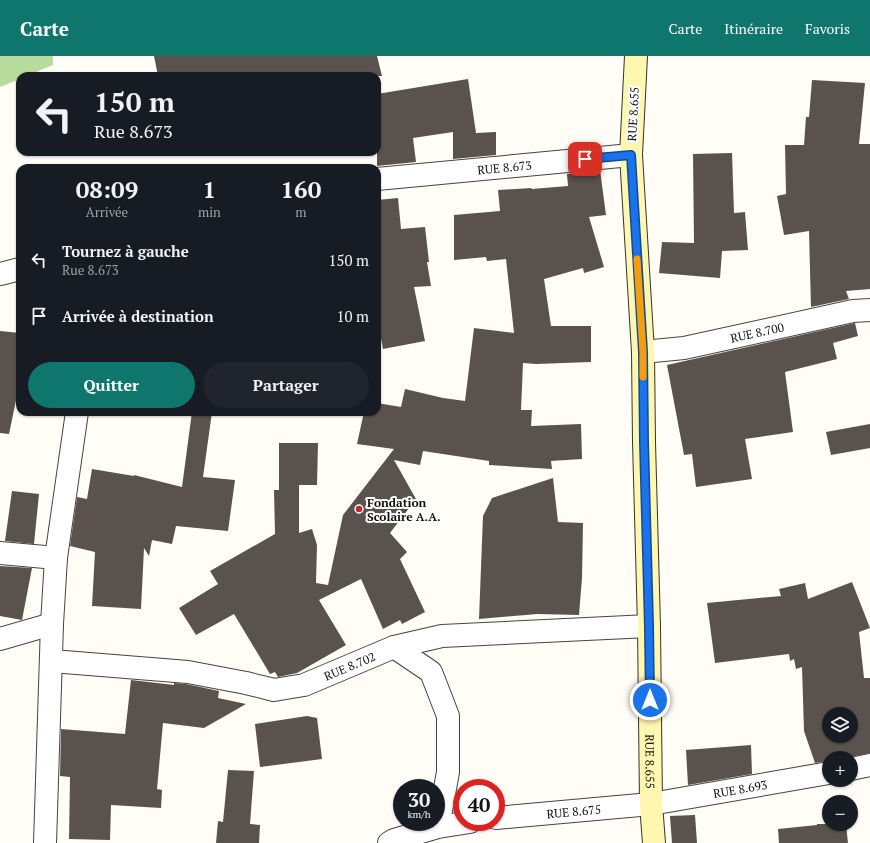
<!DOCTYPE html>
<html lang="fr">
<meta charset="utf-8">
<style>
:root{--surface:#171b24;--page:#20242c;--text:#f1f3f6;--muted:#9ea1a6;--accent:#0f766e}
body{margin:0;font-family:"PT Serif",serif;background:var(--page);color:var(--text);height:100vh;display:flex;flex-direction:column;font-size:15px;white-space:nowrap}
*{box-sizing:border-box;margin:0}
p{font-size:13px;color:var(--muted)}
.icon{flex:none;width:22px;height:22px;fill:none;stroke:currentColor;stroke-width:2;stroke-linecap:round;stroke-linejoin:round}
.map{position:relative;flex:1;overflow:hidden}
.panel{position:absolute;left:16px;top:108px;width:365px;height:252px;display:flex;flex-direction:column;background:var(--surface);border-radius:12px;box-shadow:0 1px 3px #0004}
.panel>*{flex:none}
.banner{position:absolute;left:16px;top:16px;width:365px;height:84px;border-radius:12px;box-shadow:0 1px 3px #0004;background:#171b24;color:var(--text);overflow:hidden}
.controls{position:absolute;left:822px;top:651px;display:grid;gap:8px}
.controls a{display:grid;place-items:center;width:36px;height:36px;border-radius:50%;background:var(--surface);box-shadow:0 1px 3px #0004;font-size:20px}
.speed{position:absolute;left:393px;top:723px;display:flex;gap:8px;font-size:20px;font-weight:700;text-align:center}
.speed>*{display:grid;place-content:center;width:52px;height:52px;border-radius:50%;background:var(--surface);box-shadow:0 1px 3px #0004;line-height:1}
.speed small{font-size:10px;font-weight:400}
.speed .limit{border:6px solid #d22;background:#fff;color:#111}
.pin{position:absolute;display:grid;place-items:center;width:34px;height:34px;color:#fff;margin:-17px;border-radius:8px;box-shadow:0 2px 6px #0006}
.me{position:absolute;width:44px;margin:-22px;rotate:0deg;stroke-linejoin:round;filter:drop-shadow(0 0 3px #0008)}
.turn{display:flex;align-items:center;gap:14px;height:84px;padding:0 12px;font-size:18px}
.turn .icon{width:52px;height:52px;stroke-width:2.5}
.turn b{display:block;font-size:28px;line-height:34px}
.eta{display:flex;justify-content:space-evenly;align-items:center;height:68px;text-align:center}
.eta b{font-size:24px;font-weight:700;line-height:28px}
.primary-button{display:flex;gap:8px;margin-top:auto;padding:8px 12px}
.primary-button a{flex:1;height:46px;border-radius:24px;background:var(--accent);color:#fff;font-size:16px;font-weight:700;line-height:46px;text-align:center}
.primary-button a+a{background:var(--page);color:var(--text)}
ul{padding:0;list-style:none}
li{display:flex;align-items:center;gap:12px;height:56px;padding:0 12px}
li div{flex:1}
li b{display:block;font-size:15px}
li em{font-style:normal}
header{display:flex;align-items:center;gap:24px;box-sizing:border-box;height:56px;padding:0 20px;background:var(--accent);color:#fff}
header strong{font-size:19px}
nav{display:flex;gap:22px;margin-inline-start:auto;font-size:14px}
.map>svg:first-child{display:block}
.forest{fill:#b9dc9c}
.building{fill:#5a524d;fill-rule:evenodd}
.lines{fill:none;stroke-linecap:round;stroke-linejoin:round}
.street-casing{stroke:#444;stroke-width:24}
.secondary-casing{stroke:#333;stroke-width:24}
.street{stroke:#fff;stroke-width:22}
.secondary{stroke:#fff6b0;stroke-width:22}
.route-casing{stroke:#114b97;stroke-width:10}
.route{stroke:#1a73e8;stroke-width:7}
.slow{stroke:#f59e0b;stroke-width:7}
.poi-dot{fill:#c4262e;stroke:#fff;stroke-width:1.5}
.labels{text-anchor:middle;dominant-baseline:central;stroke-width:4;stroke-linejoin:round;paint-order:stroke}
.street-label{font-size:12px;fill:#111;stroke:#fff}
.poi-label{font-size:12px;font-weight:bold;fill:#111;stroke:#fff;text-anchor:start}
</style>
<header>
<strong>Carte</strong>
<nav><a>Carte</a><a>Itinéraire</a><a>Favoris</a></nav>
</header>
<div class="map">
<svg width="870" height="787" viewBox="0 0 870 787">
<rect width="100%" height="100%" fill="#fffdf5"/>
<path class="forest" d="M 0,0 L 53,0 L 53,9 L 26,20 L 20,20 L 20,23 L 0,31 Z"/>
<path class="building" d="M 154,0 L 377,0 L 382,20 L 158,20 Z
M 468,23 L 476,77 L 496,76 L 496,99 L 453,103 L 453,76 L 413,82 L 416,106 L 377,110 L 377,38 Z
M 812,24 L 865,27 L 859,88 L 870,88 L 870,233 L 846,235 L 849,243 L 811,251 L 809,175 L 784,179 L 777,140 L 786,138 L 785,89 L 804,89 L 806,61 L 809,61 Z
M 732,97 L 734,157 L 745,156 L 748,194 L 722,195 L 720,222 L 659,217 L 662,186 L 694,187 L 693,98 Z
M 600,114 L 606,159 L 589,161 L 604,211 L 584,217 L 583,212 L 544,223 L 551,270 L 591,270 L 591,306 L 536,308 L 523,307 L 521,354 L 532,354 L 531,370 L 581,368 L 582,403 L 551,405 L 552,413 L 489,409 L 489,405 L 423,395 L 420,409 L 394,404 L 416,443 L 390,477 L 407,496 L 400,503 L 425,556 L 402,568 L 400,564 L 383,573 L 361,523 L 319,544 L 346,589 L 297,617 L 278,621 L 275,616 L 270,618 L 234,558 L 196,579 L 179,552 L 218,528 L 210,515 L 275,478 L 274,434 L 279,434 L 279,387 L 318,387 L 317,429 L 299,429 L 299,477 L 312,473 L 317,489 L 316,527 L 328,529 L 343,459 L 394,393 L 357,388 L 364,356 L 377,356 L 377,347 L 401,351 L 405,333 L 443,342 L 465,345 L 474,272 L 514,277 L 506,203 L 487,205 L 486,201 L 454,204 L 454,159 L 500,155 L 498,134 L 531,132 L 532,133 L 568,130 L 567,118 Z
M 398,142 L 401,173 L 425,171 L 429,206 L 427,206 L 431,230 L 414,231 L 425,285 L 383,293 L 377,261 L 377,238 L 380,238 L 377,205 L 377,144 Z
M 855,267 L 858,280 L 833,287 L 837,303 L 785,316 L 793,376 L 745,383 L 752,423 L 696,431 L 692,398 L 684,399 L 667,309 Z
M 0,275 L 20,277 L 20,325 L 9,378 L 0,377 Z
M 192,356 L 212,356 L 203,421 L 235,424 L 228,475 L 176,470 L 172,488 L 152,484 L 149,500 L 144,492 L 141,553 L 92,550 L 95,496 L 70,490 L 77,441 L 87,443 L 92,413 L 134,420 L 134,419 L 182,431 Z
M 870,368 L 870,392 L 831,399 L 826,376 Z
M 553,422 L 558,466 L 583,467 L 582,522 L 579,559 L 537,558 L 479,563 L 483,460 L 492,442 Z
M 12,435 L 39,438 L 34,488 L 5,485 Z
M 0,510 L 32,512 L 22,564 L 0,560 Z
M 852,526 L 870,572 L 859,576 L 864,622 L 870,622 L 870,697 L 846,702 L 829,702 L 829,705 L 815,707 L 804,675 L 802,611 L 796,613 L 794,603 L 790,605 L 789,598 L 715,607 L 707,547 L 781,540 L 779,533 L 805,527 L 808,543 ZM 829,658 L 851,658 L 851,680 L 829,680 Z
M 131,624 L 174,629 L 174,627 L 186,628 L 219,635 L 218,642 L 246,648 L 204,672 L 163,667 L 157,733 L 162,734 L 161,752 L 111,749 L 110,784 L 69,783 L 70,721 L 60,720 L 61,673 L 125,678 Z
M 307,660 L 317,662 L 322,703 L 260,711 L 255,668 Z
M 751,689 L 752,718 L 688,729 L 686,694 Z
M 228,714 L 254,715 L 250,768 L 260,769 L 259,787 L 216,787 L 218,765 L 223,766 Z
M 695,759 L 697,787 L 672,787 L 670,760 Z
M 817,768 L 846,768 L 848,787 L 779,787 L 778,773 L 817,769 Z"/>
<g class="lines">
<defs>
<g id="street">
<path id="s1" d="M 377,123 L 631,99"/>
<path d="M 0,218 L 20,213"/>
<path id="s2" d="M 643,296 L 684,292 L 853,255 L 870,254"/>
<path d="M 0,497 L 56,502"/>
<path d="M 0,583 L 52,568"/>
<path d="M 394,591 L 431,616 L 448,660 L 448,716 L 438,771"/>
<path id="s3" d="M 52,605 L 188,616 L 246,627 L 274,634 L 304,629 L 394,591 L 442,580 L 649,570"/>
<path d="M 851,713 L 870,709"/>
<path id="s4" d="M 496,762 L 651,748 L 829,717"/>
<path d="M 45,787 L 52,568 L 56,502 L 77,356"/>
<path d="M 389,787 L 394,784 L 438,771 L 470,766"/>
</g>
<g id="secondary">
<path id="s5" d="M 636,0 L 631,99 L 643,296 L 644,386 L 649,570 L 651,748 L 654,787"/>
</g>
</defs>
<use href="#street" class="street-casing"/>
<use href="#secondary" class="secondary-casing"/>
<use href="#street" class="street"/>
<use href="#secondary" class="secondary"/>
</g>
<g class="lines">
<defs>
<path id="route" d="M 585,103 L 631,99 L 643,296 L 644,386 L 649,570 L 650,644"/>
</defs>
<use href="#route" class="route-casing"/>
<use href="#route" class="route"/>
<path class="slow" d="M 637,203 L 643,296 L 643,321"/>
</g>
<circle class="poi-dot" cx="359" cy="453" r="4"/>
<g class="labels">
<g class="street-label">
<text transform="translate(633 58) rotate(-87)">RUE 8.655</text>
<text stroke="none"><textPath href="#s1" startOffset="128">RUE 8.673</textPath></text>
<text stroke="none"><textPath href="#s2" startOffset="116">RUE 8.700</textPath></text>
<text stroke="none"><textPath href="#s3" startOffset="304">RUE 8.702</textPath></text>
<text stroke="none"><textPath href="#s5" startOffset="706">RUE 8.655</textPath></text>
<text stroke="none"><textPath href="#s4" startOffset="246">RUE 8.693</textPath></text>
<text stroke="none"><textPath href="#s4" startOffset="78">RUE 8.675</textPath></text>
</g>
<g class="poi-label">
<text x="367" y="446">Fondation<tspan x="367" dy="14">Scolaire A.A.</tspan></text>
</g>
</g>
</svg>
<div class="controls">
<a><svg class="icon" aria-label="layers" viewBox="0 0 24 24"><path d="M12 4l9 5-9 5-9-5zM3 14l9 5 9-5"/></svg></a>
<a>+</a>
<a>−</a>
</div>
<div class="speed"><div>30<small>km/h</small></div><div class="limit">40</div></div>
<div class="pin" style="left:585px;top:103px;background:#d93025"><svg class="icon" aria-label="arrive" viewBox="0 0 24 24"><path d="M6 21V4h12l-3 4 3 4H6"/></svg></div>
<svg class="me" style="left:650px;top:644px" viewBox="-20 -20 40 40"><circle r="17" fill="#1a73e8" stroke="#fff" stroke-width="3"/><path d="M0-11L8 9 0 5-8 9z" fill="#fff"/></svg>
<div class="banner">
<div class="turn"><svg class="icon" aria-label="left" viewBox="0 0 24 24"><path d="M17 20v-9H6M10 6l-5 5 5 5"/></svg><div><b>150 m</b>Rue 8.673</div></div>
</div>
<section class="panel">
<div class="eta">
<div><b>08:09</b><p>Arrivée</p></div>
<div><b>1</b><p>min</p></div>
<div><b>160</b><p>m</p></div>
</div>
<ul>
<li><svg class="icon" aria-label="left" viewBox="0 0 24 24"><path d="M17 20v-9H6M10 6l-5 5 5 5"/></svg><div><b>Tournez à gauche</b><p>Rue 8.673</p></div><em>150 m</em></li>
<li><svg class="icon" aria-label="arrive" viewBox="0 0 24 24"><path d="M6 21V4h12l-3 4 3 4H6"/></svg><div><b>Arrivée à destination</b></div><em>10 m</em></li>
</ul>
<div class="primary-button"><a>Quitter</a><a>Partager</a></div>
</section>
</div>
